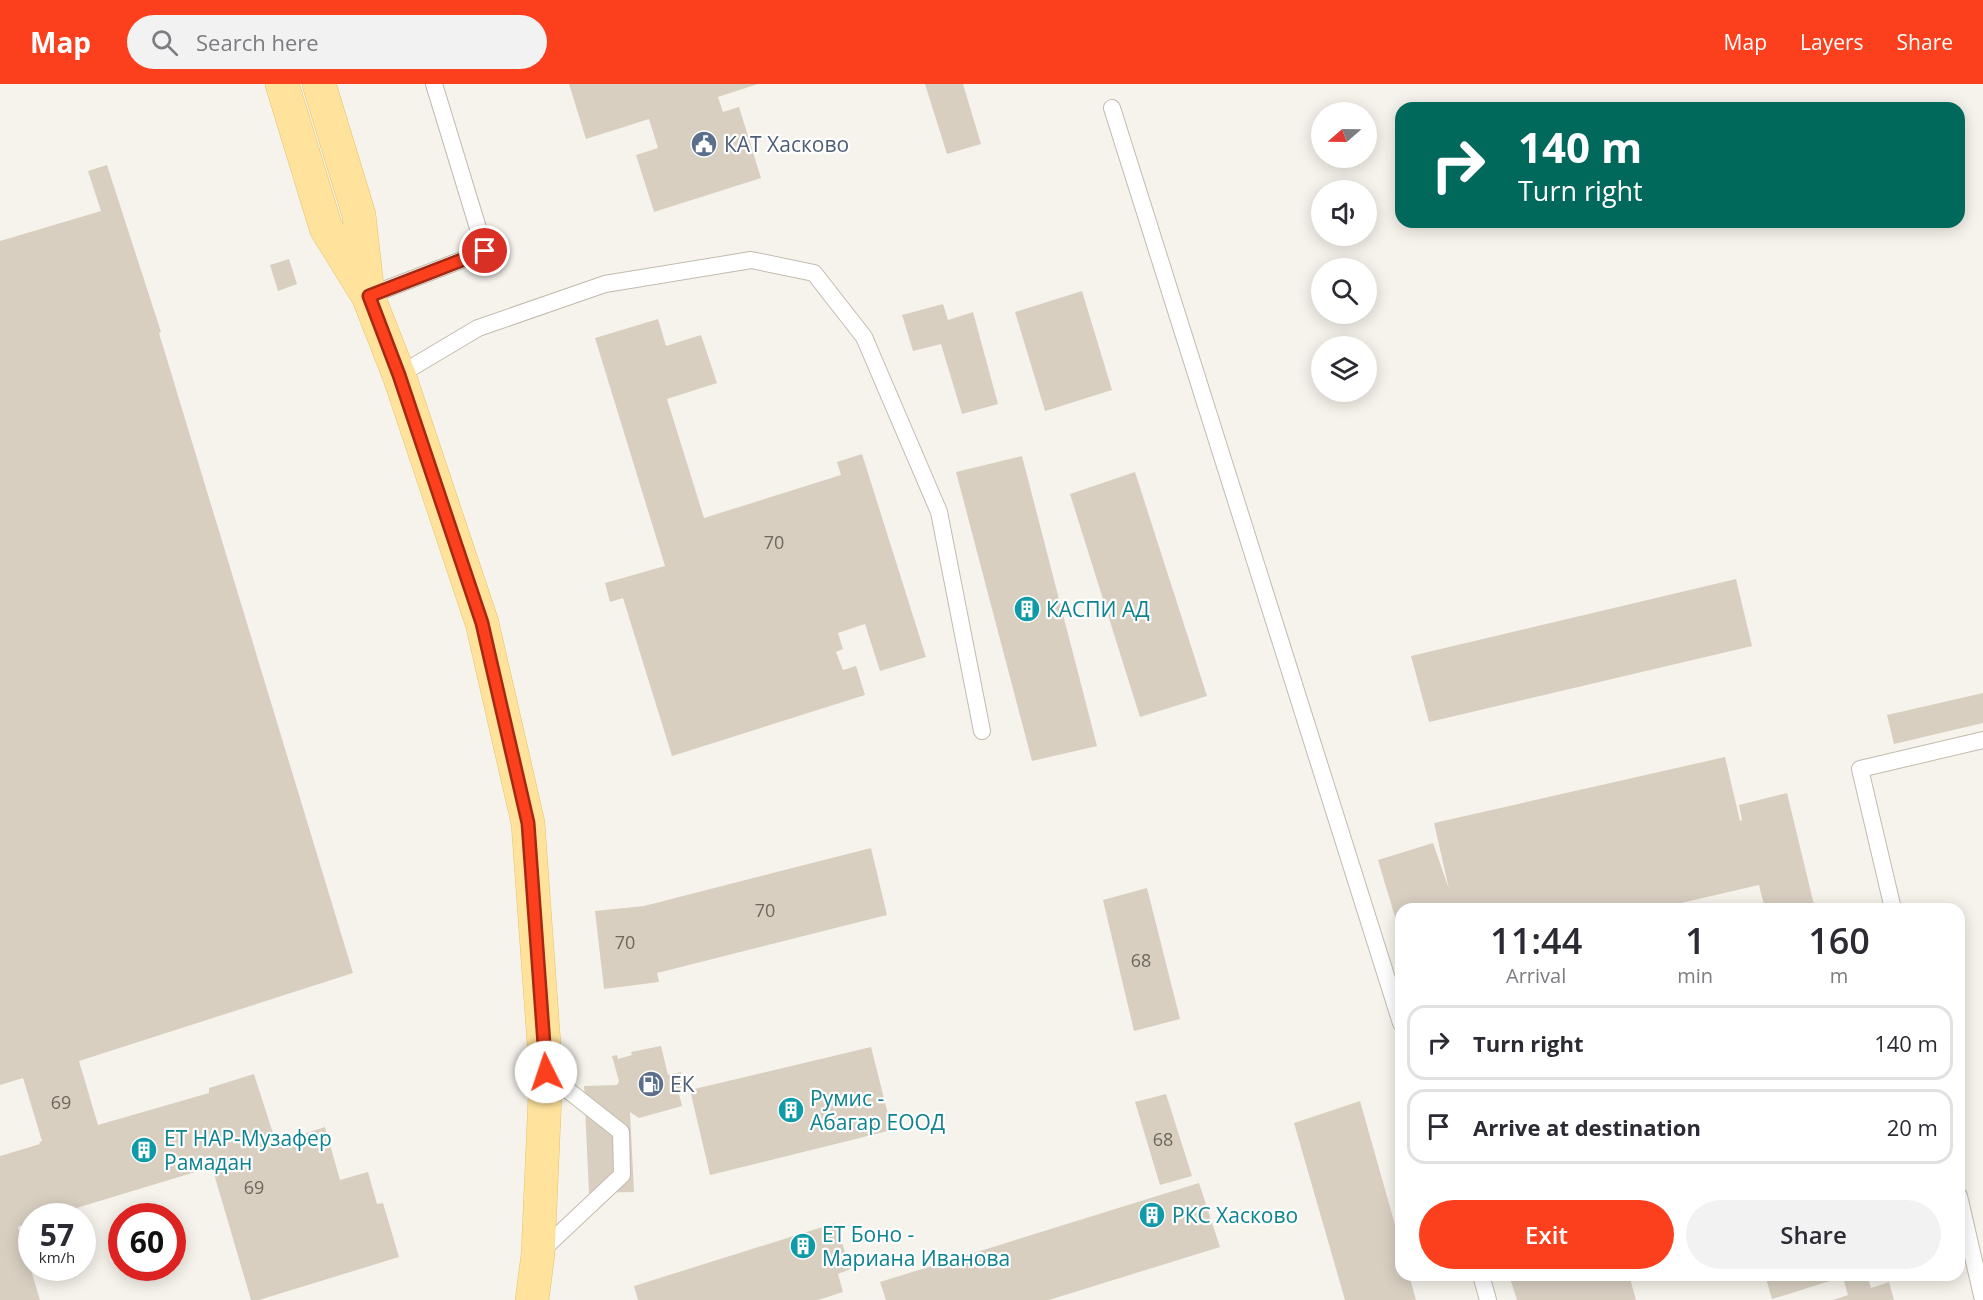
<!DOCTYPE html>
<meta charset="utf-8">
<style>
:root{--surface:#fff;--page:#f2f2f3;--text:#2b2b33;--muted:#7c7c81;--line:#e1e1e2;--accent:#fc3f1d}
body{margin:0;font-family:"Open Sans",sans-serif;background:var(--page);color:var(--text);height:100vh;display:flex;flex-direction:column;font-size:22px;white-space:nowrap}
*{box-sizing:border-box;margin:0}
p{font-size:20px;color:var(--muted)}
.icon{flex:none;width:33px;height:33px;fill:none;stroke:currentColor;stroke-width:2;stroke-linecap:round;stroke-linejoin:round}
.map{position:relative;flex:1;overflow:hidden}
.drawer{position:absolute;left:1395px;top:819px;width:570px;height:378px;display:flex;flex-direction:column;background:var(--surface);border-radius:18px;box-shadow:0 3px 15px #0003}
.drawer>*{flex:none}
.top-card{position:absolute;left:1395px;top:18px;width:570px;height:126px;border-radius:18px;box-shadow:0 3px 15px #0003;background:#00695c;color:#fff;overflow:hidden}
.needle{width:39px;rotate:250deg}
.buttons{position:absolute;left:1311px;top:18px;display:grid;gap:12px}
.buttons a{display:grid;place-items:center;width:66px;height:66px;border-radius:50%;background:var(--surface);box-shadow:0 3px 15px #0003;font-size:30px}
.speed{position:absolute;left:18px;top:1119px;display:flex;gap:12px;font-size:30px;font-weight:700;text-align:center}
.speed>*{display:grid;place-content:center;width:78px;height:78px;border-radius:50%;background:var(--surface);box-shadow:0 3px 15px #0003;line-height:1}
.speed small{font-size:15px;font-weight:400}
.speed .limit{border:9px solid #d22;background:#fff;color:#111}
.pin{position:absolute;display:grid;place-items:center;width:51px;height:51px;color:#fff;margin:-26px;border:3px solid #fff;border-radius:50%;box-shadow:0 2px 6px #0007}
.me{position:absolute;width:66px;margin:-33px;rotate:356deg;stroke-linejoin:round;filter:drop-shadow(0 0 4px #0008)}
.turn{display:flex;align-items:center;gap:21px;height:126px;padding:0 24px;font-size:27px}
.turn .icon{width:78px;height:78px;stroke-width:2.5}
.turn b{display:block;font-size:42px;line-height:51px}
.eta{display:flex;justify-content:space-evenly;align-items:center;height:102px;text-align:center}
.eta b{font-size:36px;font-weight:600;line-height:42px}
.primary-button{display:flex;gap:12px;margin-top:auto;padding:12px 24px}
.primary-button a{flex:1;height:69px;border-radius:36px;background:var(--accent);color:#fff;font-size:24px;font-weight:600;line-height:69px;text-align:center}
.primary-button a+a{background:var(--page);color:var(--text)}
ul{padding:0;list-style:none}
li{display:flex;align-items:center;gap:18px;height:75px;margin:0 12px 9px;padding:0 12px;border:3px solid var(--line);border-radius:18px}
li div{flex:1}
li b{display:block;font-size:22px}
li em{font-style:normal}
header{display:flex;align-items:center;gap:36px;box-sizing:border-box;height:84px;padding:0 30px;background:var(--accent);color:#fff}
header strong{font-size:28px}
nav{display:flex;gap:33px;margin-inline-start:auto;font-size:21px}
.search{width:420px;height:54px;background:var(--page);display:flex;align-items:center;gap:15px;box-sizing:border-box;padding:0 21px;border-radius:33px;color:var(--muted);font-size:22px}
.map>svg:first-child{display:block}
.building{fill:#d8cfc1}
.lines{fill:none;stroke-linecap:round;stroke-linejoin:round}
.lane-casing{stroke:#c2bbae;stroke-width:18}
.primary-casing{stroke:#e6c16a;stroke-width:34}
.lane{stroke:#fff;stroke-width:16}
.primary{stroke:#ffe39c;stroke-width:33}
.route-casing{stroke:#a42913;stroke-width:15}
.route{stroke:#fc3f1d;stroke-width:10}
.labels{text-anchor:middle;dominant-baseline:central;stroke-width:4.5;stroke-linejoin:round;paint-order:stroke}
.number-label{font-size:18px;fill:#6e675b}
.service-label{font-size:21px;fill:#4e5e75;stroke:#fff;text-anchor:start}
.culture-label{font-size:21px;fill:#0d838f;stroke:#fff;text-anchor:start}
</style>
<header>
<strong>Map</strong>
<div class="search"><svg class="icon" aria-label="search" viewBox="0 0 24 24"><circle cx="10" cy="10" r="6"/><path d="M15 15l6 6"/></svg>Search here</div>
<nav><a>Map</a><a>Layers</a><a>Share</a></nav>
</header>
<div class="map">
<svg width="1983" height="1216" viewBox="0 0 1983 1216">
<rect width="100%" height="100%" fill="#f6f3ec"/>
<path class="building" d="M 569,0 L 758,0 L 718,13 L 723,28 L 739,23 L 761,94 L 654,128 L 636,71 L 658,64 L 649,35 L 586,55 Z
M 925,0 L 963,0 L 981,60 L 947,70 Z
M 107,81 L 161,248 L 159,249 L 353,889 L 79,977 L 98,1041 L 209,1009 L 209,1004 L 254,990 L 276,1059 L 325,1043 L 340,1096 L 368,1088 L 377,1120 L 383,1119 L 399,1173 L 259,1216 L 251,1216 L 212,1083 L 50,1132 L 32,1132 L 32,1138 L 18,1143 L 40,1216 L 0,1216 L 0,1072 L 40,1060 L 39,1058 L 42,1057 L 23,994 L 0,1001 L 0,157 L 101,127 L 88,87 Z
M 289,175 L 297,200 L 278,207 L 270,181 Z
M 1082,207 L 1112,306 L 1045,327 L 1015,228 Z
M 943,220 L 948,236 L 973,228 L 998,320 L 962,330 L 941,260 L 913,267 L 902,231 Z
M 658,235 L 666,262 L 701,251 L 717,299 L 667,315 L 704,434 L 841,391 L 837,378 L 862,370 L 926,573 L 880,587 L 865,540 L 838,549 L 843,565 L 836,568 L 843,586 L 856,582 L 865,611 L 672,672 L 623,514 L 610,518 L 605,499 L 665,482 L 595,254 Z
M 1022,372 L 1097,662 L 1032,677 L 956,388 Z
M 1135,388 L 1207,612 L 1140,633 L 1070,410 Z
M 1736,495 L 1752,562 L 1429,638 L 1411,572 Z
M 1983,609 L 1983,639 L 1894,660 L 1887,631 Z
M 1725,673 L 1740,737 L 1742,736 L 1739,721 L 1787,709 L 1815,825 L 1765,825 L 1759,801 L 1655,825 L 1401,825 L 1400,850 L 1378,776 L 1433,759 L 1449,805 L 1434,739 Z
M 871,764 L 887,831 L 657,889 L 659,898 L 604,905 L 595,827 L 644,822 Z
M 1147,804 L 1180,935 L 1134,947 L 1103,816 Z
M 661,962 L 668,991 L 681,988 L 685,1004 L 678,1006 L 682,1022 L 639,1034 L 630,1028 L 634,1108 L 589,1109 L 584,1002 L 617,1001 L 619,997 L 612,972 L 617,971 L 618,975 L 632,971 L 631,968 Z
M 871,963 L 892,1046 L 710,1091 L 690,1006 Z
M 1166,1010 L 1192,1092 L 1160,1101 L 1135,1018 Z
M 1360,1017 L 1401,1162 L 1401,1191 L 1409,1191 L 1416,1216 L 1345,1216 L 1294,1039 Z
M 1199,1099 L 1220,1163 L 1049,1216 L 886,1216 L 880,1198 Z
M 835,1139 L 851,1185 L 838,1190 L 843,1208 L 818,1216 L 638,1216 L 634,1202 Z
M 1509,1191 L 1629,1191 L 1636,1216 L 1517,1216 Z
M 1765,1191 L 1846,1191 L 1846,1192 L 1772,1215 Z
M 1861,1191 L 1867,1191 L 1871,1204 L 1889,1198 L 1894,1216 L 1833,1216 L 1848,1211 L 1844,1197 Z"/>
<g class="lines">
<defs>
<path id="lane" d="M 1112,24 L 1401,939
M 368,212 L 485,167 L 434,0
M 399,291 L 478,244 L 605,200 L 751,176 L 814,189 L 864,253 L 939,428 L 982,647
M 1893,825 L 1860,685 L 1983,656
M 1959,1112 L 1983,1216
M 539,1169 L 622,1091 L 621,1048 L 546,989
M 1481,1191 L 1488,1216"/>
<path id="primary" d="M 282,0 L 326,144 L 368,212 L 399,291 L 482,539 L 528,739 L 546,988 L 538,1170 L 532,1216
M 319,0 L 359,131 L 367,202"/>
</defs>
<use href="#lane" class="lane-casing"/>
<use href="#primary" class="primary-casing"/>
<use href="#lane" class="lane"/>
<use href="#primary" class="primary"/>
</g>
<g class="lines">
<defs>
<path id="route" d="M 485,167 L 369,212 L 399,291 L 482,539 L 487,561 L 528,739 L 546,988"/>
</defs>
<use href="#route" class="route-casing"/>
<use href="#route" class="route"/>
</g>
<defs>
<symbol id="civic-disc" viewBox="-11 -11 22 22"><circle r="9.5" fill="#5c6f8a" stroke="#fff"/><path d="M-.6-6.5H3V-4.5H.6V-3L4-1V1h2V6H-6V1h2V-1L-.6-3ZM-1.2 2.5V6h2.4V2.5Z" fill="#fff"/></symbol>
<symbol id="building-disc" viewBox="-11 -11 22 22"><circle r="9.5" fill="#0f9aa8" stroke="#fff"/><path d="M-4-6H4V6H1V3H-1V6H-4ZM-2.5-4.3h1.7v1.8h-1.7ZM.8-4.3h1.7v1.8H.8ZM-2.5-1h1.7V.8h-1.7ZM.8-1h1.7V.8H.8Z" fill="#fff"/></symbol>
<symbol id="fuel-disc" viewBox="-11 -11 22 22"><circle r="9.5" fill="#5c6f8a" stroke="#fff"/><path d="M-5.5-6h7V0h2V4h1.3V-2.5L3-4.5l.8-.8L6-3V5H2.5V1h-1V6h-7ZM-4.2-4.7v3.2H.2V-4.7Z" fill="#fff"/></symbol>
</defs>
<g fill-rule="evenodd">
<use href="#civic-disc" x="689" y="45" width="30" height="30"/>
<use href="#building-disc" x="1012" y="510" width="30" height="30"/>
<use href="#fuel-disc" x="636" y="985" width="30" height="30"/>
<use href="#building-disc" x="776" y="1011" width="30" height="30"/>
<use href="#building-disc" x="129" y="1051" width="30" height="30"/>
<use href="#building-disc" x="1137" y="1116" width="30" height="30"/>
<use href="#building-disc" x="788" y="1147" width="30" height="30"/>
</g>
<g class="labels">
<g class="number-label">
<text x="774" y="458">70</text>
<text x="765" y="826">70</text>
<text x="625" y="858">70</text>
<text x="1141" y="876">68</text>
<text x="61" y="1018">69</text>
<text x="1163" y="1055">68</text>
<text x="254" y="1103">69</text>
</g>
<g class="service-label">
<text x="724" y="60">КАТ Хасково</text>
<text x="670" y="1000">ЕК</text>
</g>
<g class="culture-label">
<text x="1046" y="525">КАСПИ АД</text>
<text x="810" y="1014">Румис -<tspan x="810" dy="24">Абагар ЕООД</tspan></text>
<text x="164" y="1054">ЕТ НАР-Музафер<tspan x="164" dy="24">Рамадан</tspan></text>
<text x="1172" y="1131">РКС Хасково</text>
<text x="822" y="1150">ЕТ Боно -<tspan x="822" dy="24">Мариана Иванова</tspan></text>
</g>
</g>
</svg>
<div class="buttons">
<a><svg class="needle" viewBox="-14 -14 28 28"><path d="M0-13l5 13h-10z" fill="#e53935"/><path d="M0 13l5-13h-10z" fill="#7c7c81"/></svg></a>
<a><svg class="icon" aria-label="sound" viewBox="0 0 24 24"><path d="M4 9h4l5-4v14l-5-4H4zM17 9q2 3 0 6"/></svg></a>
<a><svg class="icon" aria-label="search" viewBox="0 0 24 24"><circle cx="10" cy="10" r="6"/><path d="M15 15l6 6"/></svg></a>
<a><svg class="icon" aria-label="layers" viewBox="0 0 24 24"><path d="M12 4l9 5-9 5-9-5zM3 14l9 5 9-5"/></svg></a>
</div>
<div class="speed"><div>57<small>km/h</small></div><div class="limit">60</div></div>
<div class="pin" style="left:485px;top:167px;background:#d93025"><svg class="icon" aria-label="arrive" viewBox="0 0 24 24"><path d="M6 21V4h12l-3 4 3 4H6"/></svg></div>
<svg class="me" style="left:546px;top:988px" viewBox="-20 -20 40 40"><circle r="19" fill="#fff"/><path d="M0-13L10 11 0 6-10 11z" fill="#fc3f1d"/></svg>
<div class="top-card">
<div class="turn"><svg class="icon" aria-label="right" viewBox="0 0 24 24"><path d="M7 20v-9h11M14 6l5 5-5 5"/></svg><div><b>140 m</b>Turn right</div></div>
</div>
<section class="drawer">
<div class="eta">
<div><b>11:44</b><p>Arrival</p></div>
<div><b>1</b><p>min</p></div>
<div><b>160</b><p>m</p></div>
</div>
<ul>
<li><svg class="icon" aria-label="right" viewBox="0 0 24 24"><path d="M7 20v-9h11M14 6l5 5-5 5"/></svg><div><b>Turn right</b></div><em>140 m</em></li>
<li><svg class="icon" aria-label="arrive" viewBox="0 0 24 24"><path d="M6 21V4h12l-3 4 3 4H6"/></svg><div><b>Arrive at destination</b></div><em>20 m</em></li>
</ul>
<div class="primary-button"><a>Exit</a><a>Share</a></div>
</section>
</div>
